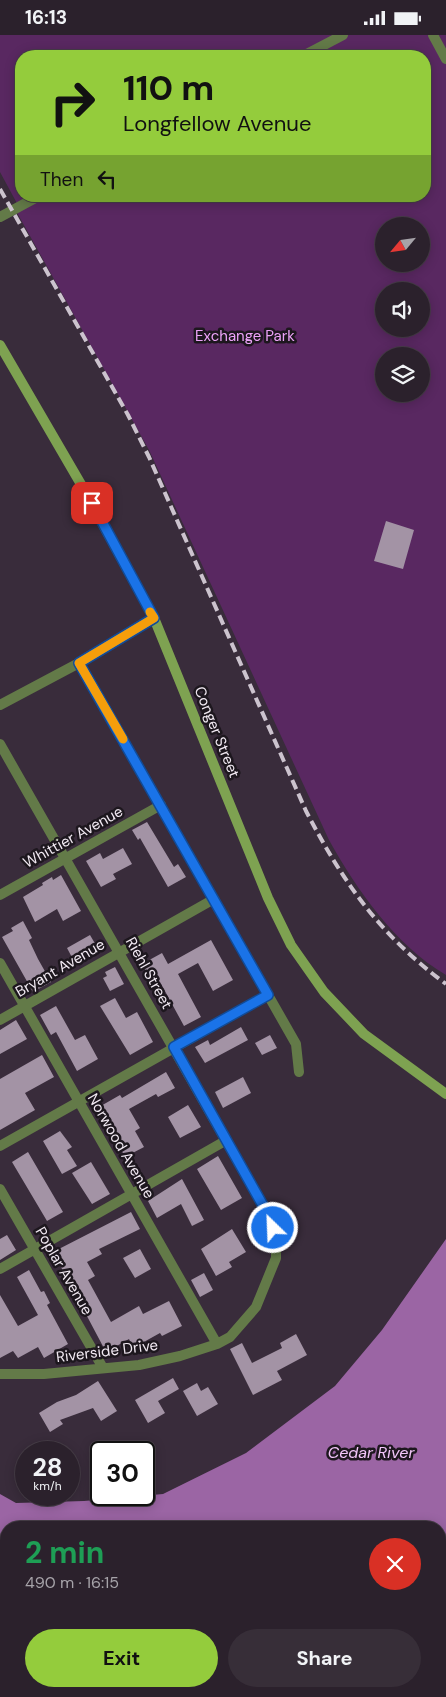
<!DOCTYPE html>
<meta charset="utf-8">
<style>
:root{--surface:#2b212c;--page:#372e38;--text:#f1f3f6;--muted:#a6a3a9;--line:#473e48;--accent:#94cc3c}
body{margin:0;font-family:"DM Sans",sans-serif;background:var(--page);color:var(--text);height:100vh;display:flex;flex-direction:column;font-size:19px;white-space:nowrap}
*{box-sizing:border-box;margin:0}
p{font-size:16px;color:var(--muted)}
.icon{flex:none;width:28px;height:28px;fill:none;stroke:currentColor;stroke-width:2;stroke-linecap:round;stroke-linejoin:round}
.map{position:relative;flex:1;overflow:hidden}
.drawer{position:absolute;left:0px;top:1486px;width:446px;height:176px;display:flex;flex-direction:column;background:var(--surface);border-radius:20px 20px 0 0;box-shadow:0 2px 12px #0003,0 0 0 1px var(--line)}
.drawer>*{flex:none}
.banner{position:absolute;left:15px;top:15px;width:416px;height:152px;border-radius:20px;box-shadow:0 2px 12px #0003,0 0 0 1px var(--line);background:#94cc3c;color:#111;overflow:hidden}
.needle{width:32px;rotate:241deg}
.fabs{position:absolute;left:375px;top:182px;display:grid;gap:10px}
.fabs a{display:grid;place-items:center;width:55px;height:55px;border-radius:50%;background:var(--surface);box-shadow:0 2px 12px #0003,0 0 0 1px var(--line);font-size:25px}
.speed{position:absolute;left:15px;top:1406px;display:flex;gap:10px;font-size:25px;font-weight:700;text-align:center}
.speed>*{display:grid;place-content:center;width:65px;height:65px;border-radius:50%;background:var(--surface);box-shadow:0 2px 12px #0003,0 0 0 1px var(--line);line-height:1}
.speed small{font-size:12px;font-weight:400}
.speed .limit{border:2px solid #111;border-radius:8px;background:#fff;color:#111}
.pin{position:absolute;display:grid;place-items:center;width:42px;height:42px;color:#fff;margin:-21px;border-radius:10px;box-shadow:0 2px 8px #0006}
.me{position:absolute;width:55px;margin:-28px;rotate:336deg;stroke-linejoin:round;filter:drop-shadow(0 0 4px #0008)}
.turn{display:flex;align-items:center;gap:18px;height:105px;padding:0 25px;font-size:22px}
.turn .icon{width:65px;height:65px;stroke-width:2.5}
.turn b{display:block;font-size:35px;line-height:42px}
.then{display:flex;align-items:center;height:48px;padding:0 25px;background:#0003;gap:10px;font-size:19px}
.round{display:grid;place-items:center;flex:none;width:52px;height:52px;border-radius:26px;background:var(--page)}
.head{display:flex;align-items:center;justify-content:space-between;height:85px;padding:0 25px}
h1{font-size:30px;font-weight:700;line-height:38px;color:#1e9e55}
.primary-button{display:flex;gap:10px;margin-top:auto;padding:10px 25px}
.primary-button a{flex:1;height:58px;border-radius:30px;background:var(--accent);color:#111;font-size:20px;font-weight:700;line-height:58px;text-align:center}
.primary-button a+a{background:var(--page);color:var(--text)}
.status{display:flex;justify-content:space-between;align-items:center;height:35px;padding:0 25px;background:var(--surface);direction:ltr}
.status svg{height:14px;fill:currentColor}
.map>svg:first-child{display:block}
.green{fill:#592861;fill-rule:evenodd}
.forest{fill:#885391}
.water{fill:#9b65a4}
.building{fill:#a393a5}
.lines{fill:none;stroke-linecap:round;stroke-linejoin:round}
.minor{stroke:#637a48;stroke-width:10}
.tertiary{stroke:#637a48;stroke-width:10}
.secondary{stroke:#7ea251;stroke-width:10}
.rail{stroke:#ccc3ce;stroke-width:4;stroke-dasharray:10 5;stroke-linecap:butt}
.route-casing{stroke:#114b97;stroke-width:12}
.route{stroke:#1a73e8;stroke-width:9}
.slow{stroke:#f59e0b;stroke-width:9}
.labels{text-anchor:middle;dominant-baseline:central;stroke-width:5;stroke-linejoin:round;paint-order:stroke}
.park-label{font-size:15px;fill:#eda3f9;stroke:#1d171e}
.street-label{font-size:15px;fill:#f2eaf3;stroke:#1d171e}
.water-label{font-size:16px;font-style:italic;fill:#f3c6fa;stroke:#1d171e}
</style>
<div class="status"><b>16:13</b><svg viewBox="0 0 49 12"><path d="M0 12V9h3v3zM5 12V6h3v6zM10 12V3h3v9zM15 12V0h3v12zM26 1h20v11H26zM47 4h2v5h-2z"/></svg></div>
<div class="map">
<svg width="446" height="1662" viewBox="0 0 446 1662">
<rect width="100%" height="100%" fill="#392c3b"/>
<path class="green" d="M 0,0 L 446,0 L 446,940 C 395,910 357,855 329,805 L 149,415 L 15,174 L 19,172 L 0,137 ZM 21,21 L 425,21 L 425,161 L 21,161 ZM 384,191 L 421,191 L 421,229 L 384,229 ZM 384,256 L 421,256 L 421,294 L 384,294 ZM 384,321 L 421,321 L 421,359 L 384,359 Z"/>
<path class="forest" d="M 446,1515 L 446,1662 L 271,1662 L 281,1656 L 440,1656 L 440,1522 Z
M 58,1656 L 118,1656 L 140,1662 L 173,1659 L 174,1662 L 53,1662 Z"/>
<path class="water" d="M 446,1204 L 446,1515 L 440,1522 L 440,1492 L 6,1492 L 6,1656 L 58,1656 L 53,1662 L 0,1662 L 0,1459 L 16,1468 L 84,1466 L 163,1459 L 246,1418 L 335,1351 L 382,1295 Z
M 118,1656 L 280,1656 L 271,1662 L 174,1662 L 172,1659 L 140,1662 Z"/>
<path class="building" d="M 386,486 L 414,495 L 403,534 L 374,526 Z
M 147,787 L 174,832 L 178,829 L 186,842 L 168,852 L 140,803 L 138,805 L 132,795 Z
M 123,813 L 132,829 L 113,839 L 116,844 L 101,852 L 86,826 L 100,818 L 103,824 Z
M 61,840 L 81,876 L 63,886 L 57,874 L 35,887 L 23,862 L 43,850 L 42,848 L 52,842 L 53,845 Z
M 23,886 L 32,903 L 29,905 L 38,924 L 51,947 L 33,957 L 2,902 L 13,896 L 11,893 Z
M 90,900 L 100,917 L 76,930 L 67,913 Z
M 211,905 L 233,945 L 213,956 L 198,928 L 178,939 L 201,982 L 184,991 L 160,947 L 154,951 L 142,929 L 162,918 L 168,929 Z
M 115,932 L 124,949 L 110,956 L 103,943 L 107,941 L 105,937 Z
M 115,963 L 126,983 L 137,977 L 153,1007 L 130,1020 L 100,971 Z
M 56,971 L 75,1005 L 85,1000 L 98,1024 L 77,1036 L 56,997 L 51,1000 L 40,980 Z
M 16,985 L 27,1004 L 0,1019 L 0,995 Z
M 241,992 L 248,1005 L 205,1028 L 195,1012 L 208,1005 L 210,1010 Z
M 270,1000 L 277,1013 L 262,1020 L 255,1008 Z
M 42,1020 L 54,1042 L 25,1058 L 35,1075 L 0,1095 L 0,1044 Z
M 166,1037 L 175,1053 L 158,1062 L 156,1059 L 129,1074 L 140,1093 L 135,1096 L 144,1112 L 125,1122 L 99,1072 L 120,1060 L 122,1063 Z
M 243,1042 L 251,1058 L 223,1073 L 215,1057 Z
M 188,1070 L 201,1092 L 180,1103 L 168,1082 Z
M 60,1096 L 72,1112 L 67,1115 L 77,1131 L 62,1139 L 43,1106 Z
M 28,1117 L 63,1177 L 47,1186 L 12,1127 Z
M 218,1121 L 242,1163 L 221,1175 L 197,1134 Z
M 91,1127 L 110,1159 L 92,1169 L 72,1138 Z
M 182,1144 L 204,1185 L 192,1191 L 181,1169 L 157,1183 L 148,1166 Z
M 131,1177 L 140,1194 L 99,1214 L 102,1219 L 87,1227 L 95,1241 L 88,1245 L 111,1287 L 139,1271 L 143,1279 L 169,1266 L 182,1291 L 162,1301 L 160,1298 L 133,1313 L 129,1304 L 106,1317 L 53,1217 Z
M 232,1194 L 246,1217 L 229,1227 L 232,1232 L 216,1241 L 201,1214 Z
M 7,1200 L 16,1215 L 0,1225 L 0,1204 Z
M 140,1214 L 151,1234 L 135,1243 L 123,1223 Z
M 29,1235 L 41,1257 L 44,1256 L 50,1268 L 47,1270 L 68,1309 L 44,1323 L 38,1312 L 18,1323 L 13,1316 L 0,1323 L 0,1260 L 18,1291 L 38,1280 L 17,1242 Z
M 204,1238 L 213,1255 L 200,1262 L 191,1245 Z
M 296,1299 L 307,1320 L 277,1336 L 282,1345 L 253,1360 L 230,1314 L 242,1308 L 252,1328 L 282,1313 L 280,1308 Z
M 173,1343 L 179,1354 L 158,1366 L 165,1378 L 148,1388 L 135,1365 Z
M 98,1346 L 117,1376 L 101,1386 L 93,1373 L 60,1385 L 63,1389 L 50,1397 L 39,1378 L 57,1367 L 76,1360 Z
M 197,1348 L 201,1356 L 208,1352 L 218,1369 L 197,1381 L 183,1356 Z"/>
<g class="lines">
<path class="minor" d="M 433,0 L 446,24
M 303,21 L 343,0
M 0,182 L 39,161
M 79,628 L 296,1009 L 299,1037
M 0,709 L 270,1183 L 276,1203 L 276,1223 L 256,1272 L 230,1302 L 217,1309 L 180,1321 L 139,1330 L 44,1339 L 0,1339
M 0,860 L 161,770
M 0,928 L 217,1309
M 0,985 L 214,864
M 0,1111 L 268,960
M 0,1154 L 103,1333
M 0,1234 L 225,1106"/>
<path class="tertiary" d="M 0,670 L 79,628 L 154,583"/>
<path class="secondary" d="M 0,310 L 82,451 L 154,583 L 268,863 L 291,910 L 324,957 L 364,999 L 446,1059"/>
<path class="rail" d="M 0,154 L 128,380 L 149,422 L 306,776 C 344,849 380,900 446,949"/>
</g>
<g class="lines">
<defs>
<path id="route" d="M 92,468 L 154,583 L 79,628 L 268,960 L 174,1012 L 270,1183 L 273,1193"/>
</defs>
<use href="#route" class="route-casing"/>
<use href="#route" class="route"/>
<path class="slow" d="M 123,704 L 79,628 L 154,583 L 150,577"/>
</g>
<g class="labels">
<g class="park-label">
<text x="245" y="301">Exchange Park</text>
</g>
<g class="street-label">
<text transform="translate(217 697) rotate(68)">Conger Street</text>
<text transform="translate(73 802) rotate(-29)">Whittier Avenue</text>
<text transform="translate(60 933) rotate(-30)">Bryant Avenue</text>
<text transform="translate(149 938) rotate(61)">Riehl Street</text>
<text transform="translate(121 1111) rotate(60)">Norwood Avenue</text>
<text transform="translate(64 1236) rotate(60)">Poplar Avenue</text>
<text transform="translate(107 1316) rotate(-7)">Riverside Drive</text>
</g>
<g class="water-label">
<text x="371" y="1417">Cedar River</text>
</g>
</g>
</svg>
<div class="fabs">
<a><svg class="needle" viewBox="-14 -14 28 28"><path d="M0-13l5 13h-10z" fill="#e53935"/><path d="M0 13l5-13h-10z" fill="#a6a3a9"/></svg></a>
<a><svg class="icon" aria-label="sound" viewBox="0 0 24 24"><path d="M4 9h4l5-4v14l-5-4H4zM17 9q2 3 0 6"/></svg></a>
<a><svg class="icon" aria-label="layers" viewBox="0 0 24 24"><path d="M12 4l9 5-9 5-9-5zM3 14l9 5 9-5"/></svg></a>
</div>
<div class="speed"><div>28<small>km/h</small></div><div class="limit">30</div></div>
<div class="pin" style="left:92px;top:468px;background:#d93025"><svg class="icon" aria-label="arrive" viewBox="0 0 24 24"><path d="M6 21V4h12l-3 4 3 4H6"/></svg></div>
<svg class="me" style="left:273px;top:1193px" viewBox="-20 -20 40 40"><circle r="17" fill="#1a73e8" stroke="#fff" stroke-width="3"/><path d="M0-11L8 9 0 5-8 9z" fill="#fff"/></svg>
<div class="banner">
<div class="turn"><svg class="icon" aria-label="right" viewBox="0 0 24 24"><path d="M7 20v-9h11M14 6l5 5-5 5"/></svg><div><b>110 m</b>Longfellow Avenue</div></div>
<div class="then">Then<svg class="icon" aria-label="left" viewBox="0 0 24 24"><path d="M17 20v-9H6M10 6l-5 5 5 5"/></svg></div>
</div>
<section class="drawer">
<div class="head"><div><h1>2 min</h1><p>490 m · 16:15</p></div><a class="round" style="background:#d93025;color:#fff"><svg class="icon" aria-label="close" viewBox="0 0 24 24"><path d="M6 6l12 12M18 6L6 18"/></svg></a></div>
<div class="primary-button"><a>Exit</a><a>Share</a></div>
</section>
</div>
